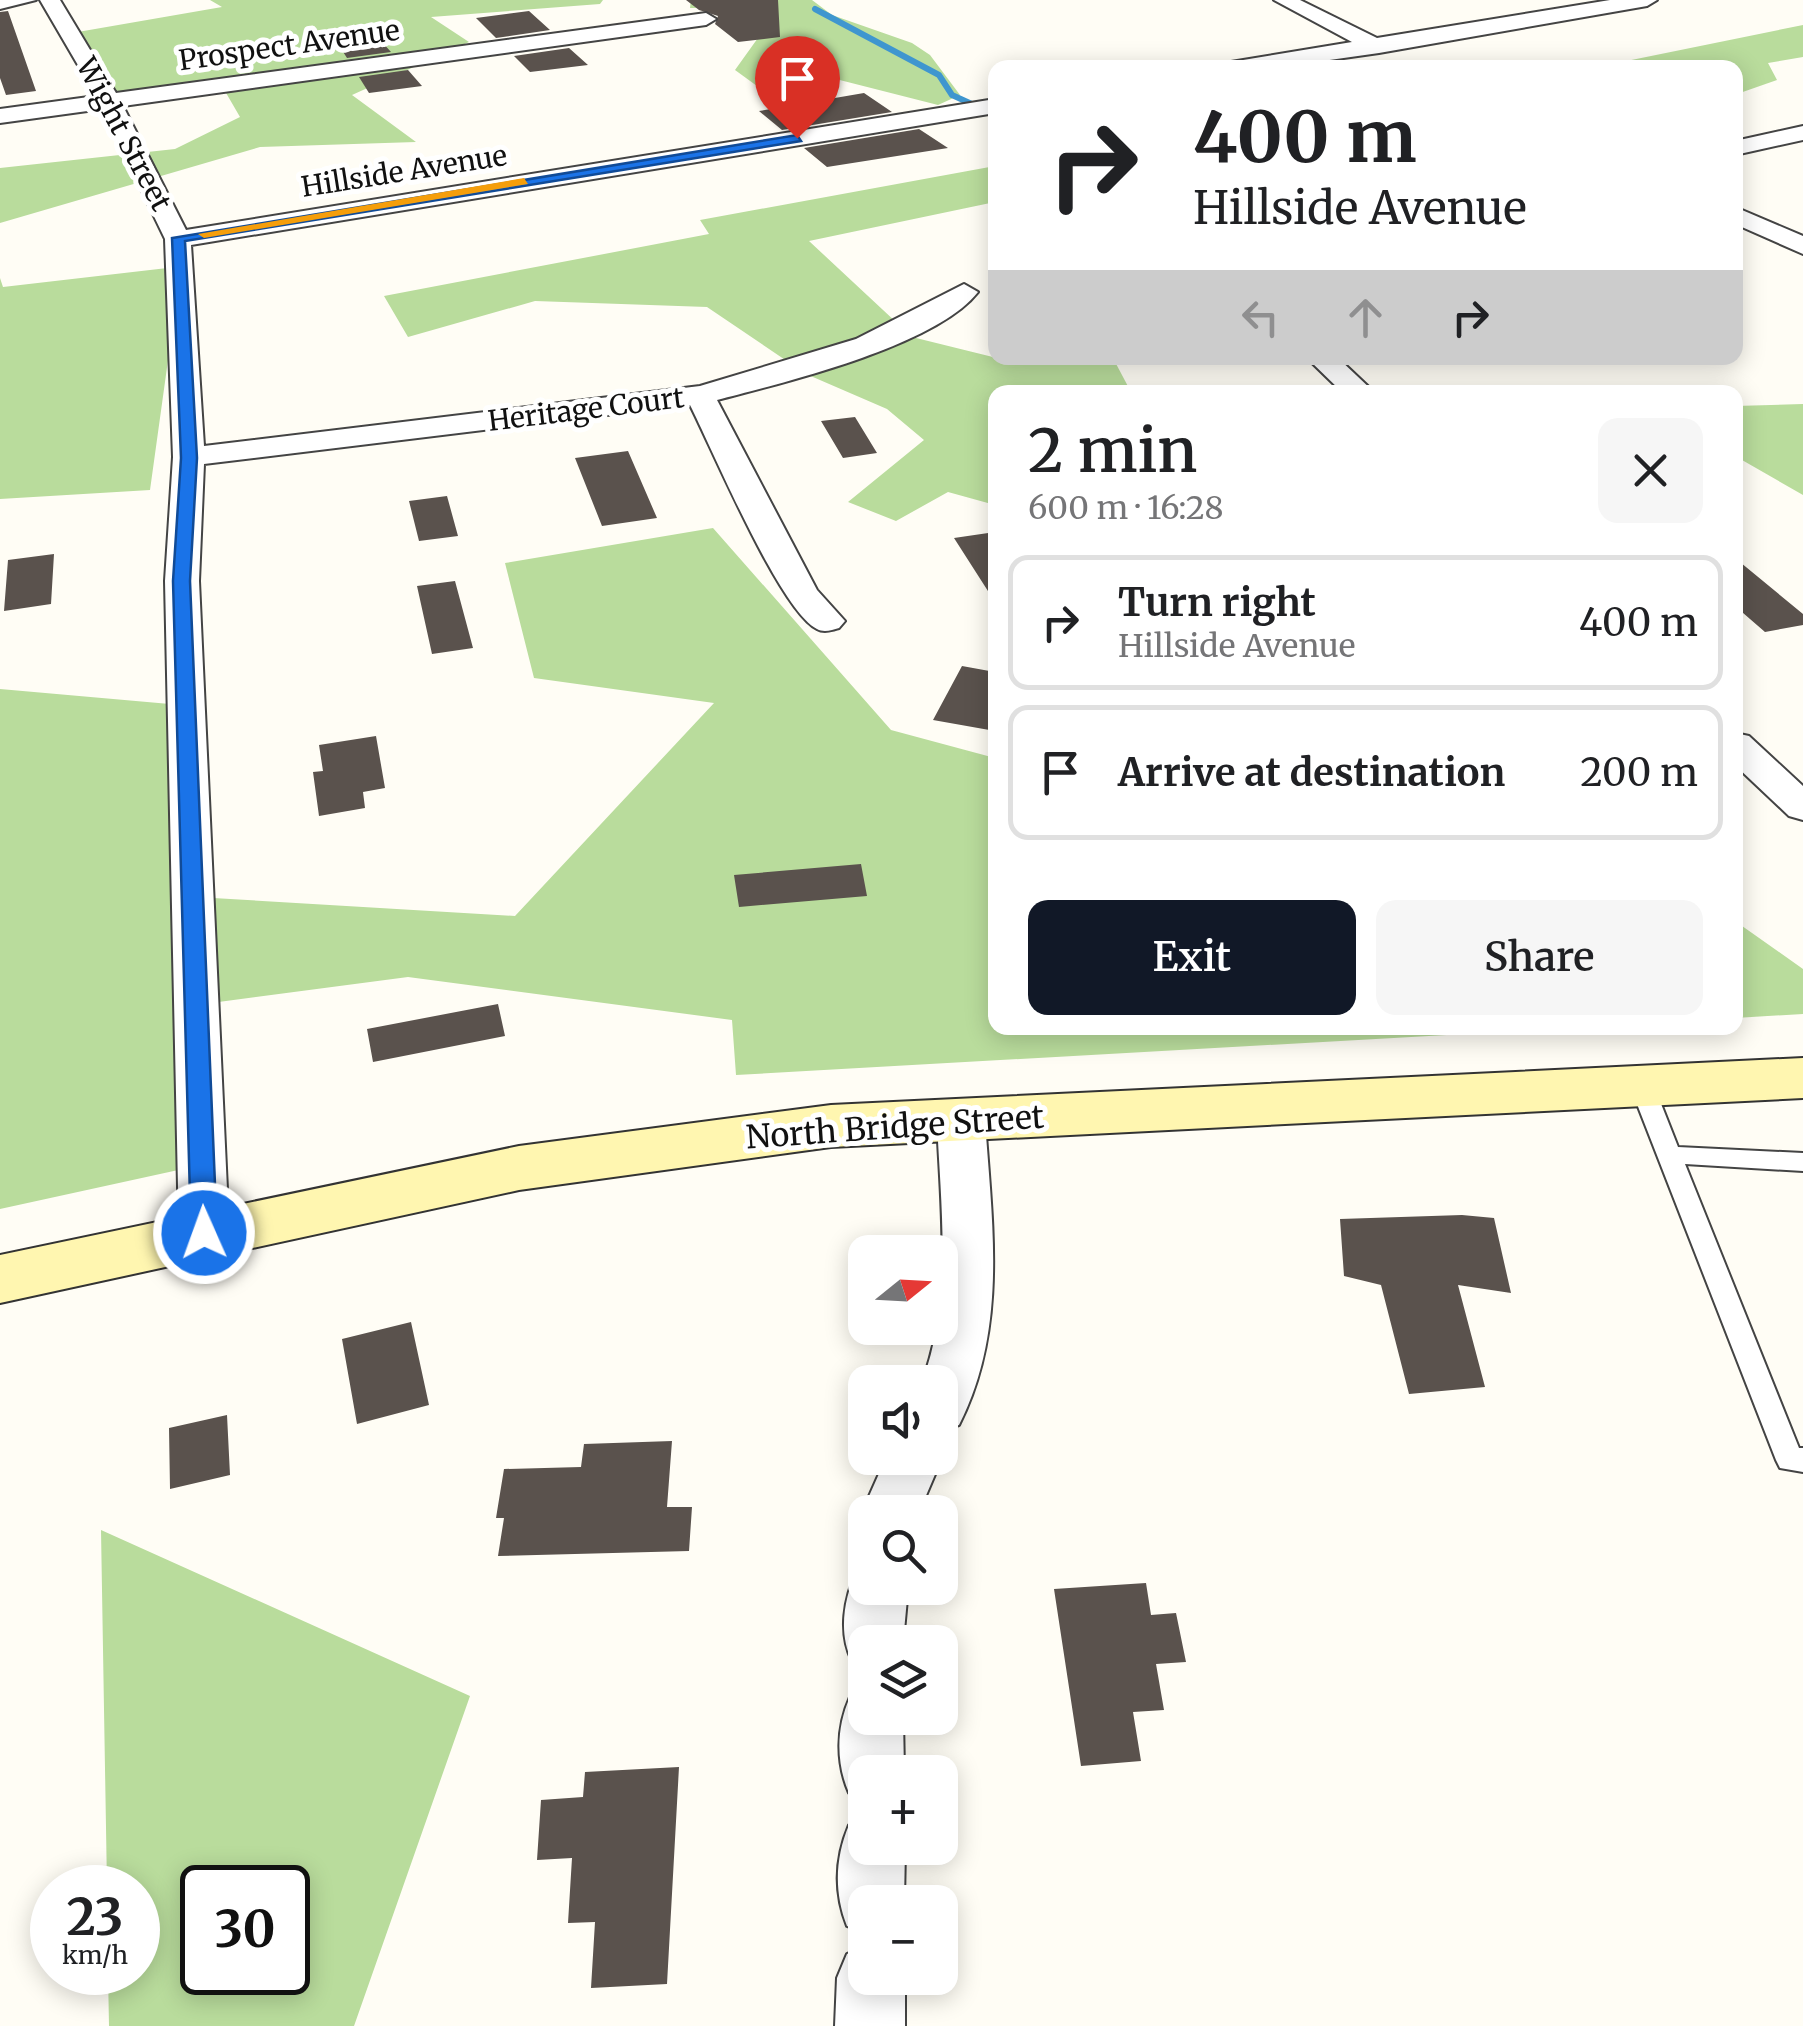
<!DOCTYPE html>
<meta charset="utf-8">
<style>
:root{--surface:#fff;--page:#f6f6f6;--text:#202124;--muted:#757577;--line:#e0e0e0;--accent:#111827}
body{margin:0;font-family:Merriweather,serif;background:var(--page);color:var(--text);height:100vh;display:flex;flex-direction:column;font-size:38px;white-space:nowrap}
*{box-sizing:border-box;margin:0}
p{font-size:32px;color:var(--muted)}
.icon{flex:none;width:55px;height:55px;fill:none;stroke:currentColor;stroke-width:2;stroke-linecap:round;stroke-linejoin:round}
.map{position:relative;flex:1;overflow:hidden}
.side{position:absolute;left:988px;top:385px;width:755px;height:650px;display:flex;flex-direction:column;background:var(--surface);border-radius:20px;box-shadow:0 5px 25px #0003}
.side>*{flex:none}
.top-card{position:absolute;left:988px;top:60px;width:755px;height:305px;border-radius:20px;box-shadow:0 5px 25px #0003;background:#fff;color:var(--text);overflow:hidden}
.needle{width:65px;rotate:72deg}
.buttons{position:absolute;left:848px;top:1235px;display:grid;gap:20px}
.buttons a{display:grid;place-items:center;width:110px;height:110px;border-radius:20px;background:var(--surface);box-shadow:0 5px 25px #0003;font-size:50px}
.speed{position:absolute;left:30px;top:1865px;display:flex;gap:20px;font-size:50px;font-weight:700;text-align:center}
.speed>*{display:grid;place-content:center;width:130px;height:130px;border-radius:50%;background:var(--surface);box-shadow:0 5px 25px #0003;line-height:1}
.speed small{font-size:25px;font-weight:400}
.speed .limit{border:5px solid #111;border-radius:15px;background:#fff;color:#111}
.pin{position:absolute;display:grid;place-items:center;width:85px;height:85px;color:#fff;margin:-102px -42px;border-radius:50% 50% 50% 0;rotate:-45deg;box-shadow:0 0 10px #0007}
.pin .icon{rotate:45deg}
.me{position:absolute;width:110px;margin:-55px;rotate:358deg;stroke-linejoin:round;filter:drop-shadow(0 0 8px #0008)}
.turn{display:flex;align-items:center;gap:35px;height:210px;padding:0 40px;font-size:45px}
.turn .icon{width:130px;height:130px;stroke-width:2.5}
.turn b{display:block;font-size:70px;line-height:85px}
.lanes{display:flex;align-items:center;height:95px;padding:0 40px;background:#0003;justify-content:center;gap:50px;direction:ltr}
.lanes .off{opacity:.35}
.round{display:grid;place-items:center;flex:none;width:105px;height:105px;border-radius:20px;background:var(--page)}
.overview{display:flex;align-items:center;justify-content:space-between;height:170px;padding:0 40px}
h1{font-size:60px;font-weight:600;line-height:75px}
.action{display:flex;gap:20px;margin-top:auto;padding:20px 40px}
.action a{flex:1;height:115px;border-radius:20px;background:var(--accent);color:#fff;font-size:40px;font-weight:600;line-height:115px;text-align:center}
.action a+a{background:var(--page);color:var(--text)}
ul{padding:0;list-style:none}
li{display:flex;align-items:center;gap:30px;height:135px;margin:0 20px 15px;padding:0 20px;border:5px solid var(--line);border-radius:20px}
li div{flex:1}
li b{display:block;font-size:38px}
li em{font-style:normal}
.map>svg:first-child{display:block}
.forest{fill:#b9dc9c;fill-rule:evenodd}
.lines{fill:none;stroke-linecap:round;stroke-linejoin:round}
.stream{stroke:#3f96cf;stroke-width:6}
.building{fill:#5a524d}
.lane-casing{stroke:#444;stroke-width:4}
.street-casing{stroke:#444;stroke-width:4}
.secondary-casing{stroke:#333;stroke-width:4}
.lane{fill:#fff;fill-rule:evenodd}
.street{fill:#fff;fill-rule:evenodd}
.secondary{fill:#fff6b0;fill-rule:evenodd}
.route{fill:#1a73e8;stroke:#114b97;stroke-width:2.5}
.slow{fill:#f59e0b}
.labels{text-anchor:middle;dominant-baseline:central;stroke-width:10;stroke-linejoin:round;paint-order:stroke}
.far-street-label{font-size:28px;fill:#111;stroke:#fff}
.street-label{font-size:32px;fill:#111;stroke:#fff}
</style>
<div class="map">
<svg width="1803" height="2026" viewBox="0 0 1803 2026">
<rect width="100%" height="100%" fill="#fffdf5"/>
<path class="forest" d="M 210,0 L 603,0 L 600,4 L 431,17 L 469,42 L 352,95 L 416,142 L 260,147 L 0,223 L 0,168 L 175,149 L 240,117 L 222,86 L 104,103 L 72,33 L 222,7 Z
M 691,0 L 812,0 L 832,15 L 912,43 L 930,55 L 960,95 L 938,105 L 820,75 L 757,86 L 735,70 L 768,24 L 750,8 L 690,8 Z
M 1803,25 L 1803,57 L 1768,63 L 1777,80 L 1737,94 L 1735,68 L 1597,67 Z
M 995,166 L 995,202 L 809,241 L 912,337 L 1009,361 L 1114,360 L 1131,392 L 995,392 L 995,505 L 948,492 L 896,521 L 848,502 L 924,440 L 887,409 L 806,374 L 707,307 L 535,301 L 408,337 L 384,296 L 709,234 L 700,220 Z
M 176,267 L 179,281 L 150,490 L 0,499 L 0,278 L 3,287 Z
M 1803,404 L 1803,495 L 1735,456 L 1735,406 Z
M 713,528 L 891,730 L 995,758 L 995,1028 L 1570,1028 L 736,1075 L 732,1020 L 408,977 L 181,1007 L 192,1167 L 0,1209 L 0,689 L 181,705 L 179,896 L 515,916 L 714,703 L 534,678 L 505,563 Z
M 1735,921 L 1803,969 L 1803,1014 L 1735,1018 Z
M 101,1530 L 470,1696 L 354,2026 L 109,2026 L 108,1973 L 138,1972 L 138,1888 L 107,1887 ZM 202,1888 L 288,1888 L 288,1972 L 202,1972 Z"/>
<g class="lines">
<path class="stream" d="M 815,9 L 939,75 L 952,95 L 974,105"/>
</g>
<path class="building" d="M 686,0 L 778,0 L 780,37 L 738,42 L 715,24 L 718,16 L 699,10 Z
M 8,11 L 36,91 L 6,95 L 0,78 L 0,12 Z
M 529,11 L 550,30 L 496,38 L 476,18 Z
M 372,31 L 391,52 L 347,58 L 333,36 Z
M 569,48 L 588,65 L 530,72 L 514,56 Z
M 408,70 L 422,86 L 369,93 L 359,77 Z
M 864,93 L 892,112 L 782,130 L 759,111 Z
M 919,129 L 948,148 L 827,167 L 804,148 Z
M 855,417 L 877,453 L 843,458 L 821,421 Z
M 628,451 L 657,518 L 602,526 L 575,458 Z
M 447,496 L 458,536 L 419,541 L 409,501 Z
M 995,532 L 995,602 L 954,538 Z
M 54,554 L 51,604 L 4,611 L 8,560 Z
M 1735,558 L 1803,614 L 1803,625 L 1765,632 L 1735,606 Z
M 455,581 L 473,648 L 432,654 L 417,586 Z
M 962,666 L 995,672 L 995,731 L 933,720 Z
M 376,736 L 385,788 L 363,792 L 365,808 L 319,816 L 313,772 L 323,771 L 319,745 Z
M 861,864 L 867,896 L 739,907 L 734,875 Z
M 498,1004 L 505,1036 L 373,1062 L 367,1029 Z
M 1462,1215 L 1494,1218 L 1511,1293 L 1458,1285 L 1485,1387 L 1409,1394 L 1381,1285 L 1344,1276 L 1340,1219 Z
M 411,1322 L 429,1405 L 357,1424 L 342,1339 Z
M 227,1415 L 230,1475 L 170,1489 L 169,1428 Z
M 672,1441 L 667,1507 L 692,1507 L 689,1551 L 498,1556 L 504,1518 L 496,1518 L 504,1469 L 581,1467 L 584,1444 Z
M 1146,1583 L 1151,1615 L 1176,1613 L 1186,1662 L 1156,1664 L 1164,1710 L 1133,1712 L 1141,1761 L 1081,1766 L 1054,1589 Z
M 679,1767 L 667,1984 L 591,1988 L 595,1922 L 568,1923 L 572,1858 L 537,1860 L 541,1800 L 583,1797 L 585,1772 Z"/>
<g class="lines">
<defs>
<path id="lane" d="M 1642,1078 L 1654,1086 L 1678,1147 L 1803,1153 L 1803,1171 L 1685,1164 L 1799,1448 L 1803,1448 L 1803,1472 L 1780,1468 L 1776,1460 L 1630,1086 Z"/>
<path id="street" d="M 0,0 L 36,0 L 0,9 Z
M 40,0 L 60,0 L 116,93 L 706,13 L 716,19 L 706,25 L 123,106 L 186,230 L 995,99 L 995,113 L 191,245 L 204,446 L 700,386 L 856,339 L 964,284 L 978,292 C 936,346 783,383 717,400 L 817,590 L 845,621 L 839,628 C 832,630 824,633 817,629 C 780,611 712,448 690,405 L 204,464 L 199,581 L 229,1233 L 222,1246 L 204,1252 L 186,1246 L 179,1233 L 165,581 L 173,457 L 165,239 L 102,109 L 0,123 L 0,109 L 96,96 Z
M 1274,0 L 1300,0 L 1377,38 L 1610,0 L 1657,0 L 1647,6 L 1379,53 L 1273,68 L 1221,68 L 1231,62 L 1352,42 Z
M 1803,126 L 1803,140 L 1735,155 L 1735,141 Z
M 1735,207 L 1803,236 L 1803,254 L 1735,224 Z
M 1307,358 L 1338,358 L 1374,392 L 1342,392 Z
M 1735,733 L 1749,736 L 1803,786 L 1803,820 L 1789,816 L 1735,765 Z
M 961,1104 L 978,1109 L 985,1121 C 992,1224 1008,1329 959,1425 L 940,1431 L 940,1382 L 922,1382 C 953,1300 941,1211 937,1121 L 944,1109 Z
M 940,1454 L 942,1458 L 919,1512 L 865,1512 L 865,1518 L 862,1512 L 886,1458 L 940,1458 Z
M 865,1567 L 865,1588 L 908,1588 L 903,1642 L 865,1642 L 865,1666 L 852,1661 C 838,1633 844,1598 857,1570 Z
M 865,1692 L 865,1718 L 903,1718 L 904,1772 L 865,1772 L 865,1800 L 849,1793 C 836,1763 836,1728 850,1697 Z
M 865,1819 L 865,1848 L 905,1848 L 904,1902 L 865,1902 L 865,1933 L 847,1926 C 834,1893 835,1858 849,1825 Z
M 865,1946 L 865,1978 L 905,1978 L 905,2026 L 835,2026 L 837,1978 L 847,1954 Z"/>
<path id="secondary" d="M 1803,1058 L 1803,1098 L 831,1147 L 519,1190 L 0,1303 L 0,1255 L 519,1146 L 831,1105 Z"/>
</defs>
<use href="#lane" class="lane-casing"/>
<use href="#street" class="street-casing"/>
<use href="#secondary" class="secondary-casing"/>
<use href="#lane" class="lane"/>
<use href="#street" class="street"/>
<use href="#secondary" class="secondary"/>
</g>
<path class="route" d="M 797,135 L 801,141 L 185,241 L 197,458 L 190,581 L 217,1233 L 213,1240 L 195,1240 L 191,1233 L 173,581 L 181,458 L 172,238 Z"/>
<path class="slow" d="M 524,178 L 528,184 L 204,238 L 198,234 Z"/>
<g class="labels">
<g class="far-street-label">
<text transform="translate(289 45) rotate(-8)">Prospect Avenue</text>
<text transform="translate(124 134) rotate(62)">Wight Street</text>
<text transform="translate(404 171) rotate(-9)">Hillside Avenue</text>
<text transform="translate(586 409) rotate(-7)">Heritage Court</text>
</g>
<g class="street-label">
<text transform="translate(895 1127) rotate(-4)">North Bridge Street</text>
</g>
</g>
</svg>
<div class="buttons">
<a><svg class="needle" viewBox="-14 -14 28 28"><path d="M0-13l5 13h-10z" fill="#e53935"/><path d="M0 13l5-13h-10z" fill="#757577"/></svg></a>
<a><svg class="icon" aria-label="sound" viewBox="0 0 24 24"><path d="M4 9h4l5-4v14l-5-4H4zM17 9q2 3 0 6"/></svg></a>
<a><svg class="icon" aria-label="search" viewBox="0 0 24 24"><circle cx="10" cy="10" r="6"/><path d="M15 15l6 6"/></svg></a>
<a><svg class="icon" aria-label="layers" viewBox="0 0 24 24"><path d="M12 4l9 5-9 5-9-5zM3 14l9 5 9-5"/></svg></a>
<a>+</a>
<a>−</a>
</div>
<div class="speed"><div>23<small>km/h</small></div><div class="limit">30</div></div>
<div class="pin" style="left:797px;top:138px;background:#d93025"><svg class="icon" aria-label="arrive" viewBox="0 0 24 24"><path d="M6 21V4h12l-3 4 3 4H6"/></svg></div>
<svg class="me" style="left:204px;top:1233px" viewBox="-20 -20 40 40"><circle r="17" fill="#1a73e8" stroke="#fff" stroke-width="3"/><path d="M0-11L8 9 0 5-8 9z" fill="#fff"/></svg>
<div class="top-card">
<div class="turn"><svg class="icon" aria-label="right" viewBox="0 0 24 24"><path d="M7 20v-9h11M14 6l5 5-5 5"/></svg><div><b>400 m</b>Hillside Avenue</div></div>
<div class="lanes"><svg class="icon off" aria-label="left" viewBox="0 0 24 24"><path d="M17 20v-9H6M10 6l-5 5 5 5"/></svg><svg class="icon off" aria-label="ahead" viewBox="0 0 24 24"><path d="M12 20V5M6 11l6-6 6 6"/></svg><svg class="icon" aria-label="right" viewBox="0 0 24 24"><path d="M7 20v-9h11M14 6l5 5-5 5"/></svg></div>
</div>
<section class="side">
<div class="overview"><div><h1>2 min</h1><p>600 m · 16:28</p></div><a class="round"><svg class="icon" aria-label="close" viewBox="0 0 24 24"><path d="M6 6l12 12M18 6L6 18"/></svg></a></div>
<ul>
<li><svg class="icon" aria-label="right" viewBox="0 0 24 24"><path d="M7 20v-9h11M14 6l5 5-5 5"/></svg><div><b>Turn right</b><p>Hillside Avenue</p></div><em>400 m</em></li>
<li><svg class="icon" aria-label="arrive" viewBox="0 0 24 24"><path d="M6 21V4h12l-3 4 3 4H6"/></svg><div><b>Arrive at destination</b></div><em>200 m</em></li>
</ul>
<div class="action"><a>Exit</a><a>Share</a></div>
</section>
</div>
